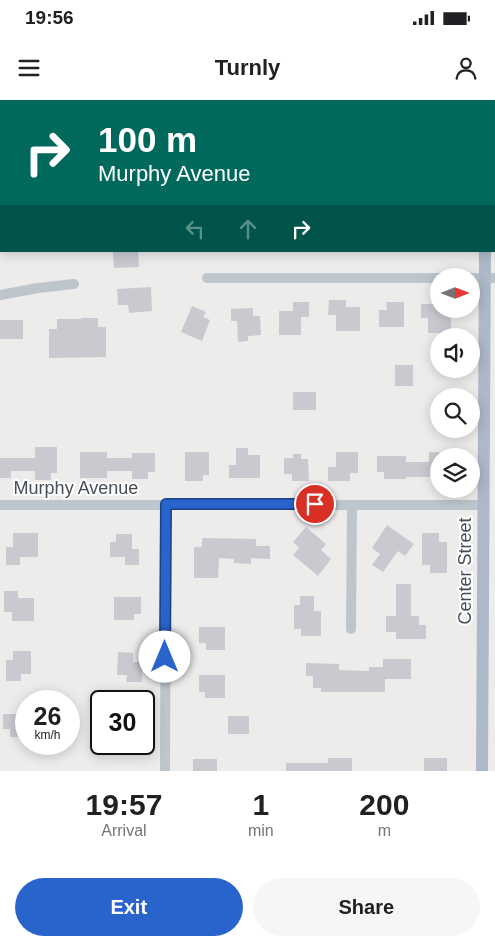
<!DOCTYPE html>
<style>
:root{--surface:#fff;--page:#f6f6f6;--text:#202124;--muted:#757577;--accent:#2864cb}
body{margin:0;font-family:Arial,sans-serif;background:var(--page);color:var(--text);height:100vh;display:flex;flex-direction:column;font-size:19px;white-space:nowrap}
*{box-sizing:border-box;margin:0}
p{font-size:16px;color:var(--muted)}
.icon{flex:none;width:28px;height:28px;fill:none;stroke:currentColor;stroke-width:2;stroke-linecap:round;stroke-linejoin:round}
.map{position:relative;height:671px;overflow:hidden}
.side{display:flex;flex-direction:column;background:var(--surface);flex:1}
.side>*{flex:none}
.guide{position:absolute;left:0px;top:0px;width:495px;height:152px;box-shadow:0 2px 12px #0003;background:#00695c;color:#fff;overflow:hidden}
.needle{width:32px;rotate:90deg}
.fabs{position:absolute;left:430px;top:168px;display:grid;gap:10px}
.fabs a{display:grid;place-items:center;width:50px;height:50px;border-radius:50%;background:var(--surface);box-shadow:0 2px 12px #0003;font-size:25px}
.speed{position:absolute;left:15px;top:590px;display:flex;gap:10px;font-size:25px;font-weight:700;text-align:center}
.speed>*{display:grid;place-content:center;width:65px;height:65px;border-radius:50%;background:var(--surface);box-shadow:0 2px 12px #0003;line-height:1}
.speed small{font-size:12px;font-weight:400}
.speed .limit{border:2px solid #111;border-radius:8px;background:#fff;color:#111}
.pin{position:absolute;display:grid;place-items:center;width:42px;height:42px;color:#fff;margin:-21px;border:2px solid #fff;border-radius:50%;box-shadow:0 1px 5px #0007}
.me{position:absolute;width:55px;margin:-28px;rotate:0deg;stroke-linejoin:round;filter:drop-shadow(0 0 4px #0008)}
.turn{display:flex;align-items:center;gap:18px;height:105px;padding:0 15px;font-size:22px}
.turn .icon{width:65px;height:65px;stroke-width:2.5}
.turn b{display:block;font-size:35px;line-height:42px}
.lanes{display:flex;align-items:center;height:48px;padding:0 15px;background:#0003;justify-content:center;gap:25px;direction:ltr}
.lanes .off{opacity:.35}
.eta{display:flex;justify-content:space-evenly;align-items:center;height:85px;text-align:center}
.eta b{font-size:30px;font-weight:800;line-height:35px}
.action{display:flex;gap:10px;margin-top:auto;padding:10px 15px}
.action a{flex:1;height:58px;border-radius:30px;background:var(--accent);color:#fff;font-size:20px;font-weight:800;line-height:58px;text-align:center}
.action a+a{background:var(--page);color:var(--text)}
.status{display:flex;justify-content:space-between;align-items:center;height:35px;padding:0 25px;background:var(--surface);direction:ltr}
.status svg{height:14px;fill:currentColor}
header{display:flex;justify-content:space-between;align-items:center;height:65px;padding:0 15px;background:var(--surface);font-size:22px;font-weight:800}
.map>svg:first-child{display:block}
.building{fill:#c8cad0}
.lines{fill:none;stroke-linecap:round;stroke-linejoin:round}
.minor{stroke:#bdc5cd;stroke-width:10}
.major{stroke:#adb9c8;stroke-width:12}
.route-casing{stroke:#1a4184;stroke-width:12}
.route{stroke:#2864cb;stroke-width:9}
.labels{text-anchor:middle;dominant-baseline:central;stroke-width:4;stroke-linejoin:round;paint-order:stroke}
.street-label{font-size:18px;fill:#454d57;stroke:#fff}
</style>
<div class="status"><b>19:56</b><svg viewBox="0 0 49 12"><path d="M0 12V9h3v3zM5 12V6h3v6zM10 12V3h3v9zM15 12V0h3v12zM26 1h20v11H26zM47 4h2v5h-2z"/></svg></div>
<header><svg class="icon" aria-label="menu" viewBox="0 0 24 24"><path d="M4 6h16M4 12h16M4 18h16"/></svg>Turnly<svg class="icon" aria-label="person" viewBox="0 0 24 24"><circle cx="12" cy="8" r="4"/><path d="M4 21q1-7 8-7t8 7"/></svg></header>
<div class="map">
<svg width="495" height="671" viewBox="0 0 495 671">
<rect width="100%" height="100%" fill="#eeebeb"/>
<path class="building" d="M 117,151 L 138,151 L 139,167 L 114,168 L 113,152 Z
M 151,187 L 152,211 L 129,213 L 128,205 L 118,205 L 117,189 Z
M 329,200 L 346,200 L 346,207 L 360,207 L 360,231 L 336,231 L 336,215 L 328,215 Z
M 293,202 L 309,202 L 309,217 L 301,217 L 301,235 L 279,235 L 279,211 L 293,211 Z
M 386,202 L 404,202 L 404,227 L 379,227 L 379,210 L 387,210 Z
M 421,204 L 439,204 L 441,212 L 451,212 L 451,233 L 428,233 L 428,218 L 421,218 Z
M 192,206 L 206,212 L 203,217 L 210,220 L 202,241 L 181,232 Z
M 253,208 L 253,216 L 260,216 L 261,235 L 248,236 L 248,241 L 238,242 L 237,221 L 231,221 L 231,209 Z
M 81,218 L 98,218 L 98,227 L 106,227 L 106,257 L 49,258 L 49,229 L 57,229 L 57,219 L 81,219 Z
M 0,220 L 23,220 L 23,239 L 0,239 Z
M 395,265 L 413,265 L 413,286 L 395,286 Z
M 293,292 L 316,292 L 316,310 L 293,310 Z
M 35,347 L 57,347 L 57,373 L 51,373 L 51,380 L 35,380 L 35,371 L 11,371 L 11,378 L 0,378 L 0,358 L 35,358 Z
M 236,348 L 248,348 L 248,355 L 260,355 L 260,378 L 229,378 L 229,365 L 236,365 Z
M 80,352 L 107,352 L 107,358 L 132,358 L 132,353 L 155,353 L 155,372 L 148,372 L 148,379 L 132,379 L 132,371 L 107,371 L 107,378 L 80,378 Z
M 185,352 L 209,352 L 209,375 L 203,375 L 203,381 L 185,381 Z
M 336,352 L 358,352 L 358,373 L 350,373 L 350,381 L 328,381 L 328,367 L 336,367 Z
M 429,352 L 439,352 L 439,377 L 406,377 L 406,379 L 384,379 L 384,372 L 377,372 L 377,356 L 406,356 L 406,362 L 429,362 Z
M 293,354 L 301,354 L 301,359 L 308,359 L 309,381 L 292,381 L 292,374 L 284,374 L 284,358 L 293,358 Z
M 387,425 L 414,444 L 405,456 L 398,451 L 383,472 L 372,465 L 380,454 L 372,448 Z
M 306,427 L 326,444 L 321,450 L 331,459 L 318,476 L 293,455 L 299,448 L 293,442 Z
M 13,433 L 38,433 L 38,457 L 20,457 L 20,465 L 6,465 L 6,447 L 13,447 Z
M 422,433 L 439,433 L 439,442 L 447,442 L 447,473 L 430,473 L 430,465 L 422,465 Z
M 116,434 L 132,434 L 132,449 L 139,449 L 139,465 L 125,465 L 125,457 L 110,457 L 110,442 L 116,442 Z
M 202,438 L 256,439 L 256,446 L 270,446 L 270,459 L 251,458 L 251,464 L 234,463 L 234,459 L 219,458 L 218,478 L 194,478 L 194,447 L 202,447 Z
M 396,484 L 411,484 L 411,516 L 419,516 L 419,525 L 426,525 L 426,539 L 396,539 L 396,532 L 386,532 L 386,516 L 396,516 Z
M 4,491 L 18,491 L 18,498 L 34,498 L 34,521 L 12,521 L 12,512 L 4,512 Z
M 300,496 L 314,496 L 314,511 L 321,511 L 321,536 L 301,536 L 301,529 L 294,529 L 294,505 L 300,505 Z
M 114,497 L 141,497 L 141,514 L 134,514 L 134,520 L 114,520 Z
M 199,527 L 225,527 L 225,550 L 206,550 L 206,543 L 199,543 Z
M 13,551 L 31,551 L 31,574 L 21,574 L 21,581 L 6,581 L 6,560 L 13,560 Z
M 118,552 L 133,553 L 133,562 L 142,562 L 142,582 L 126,582 L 127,575 L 117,575 Z
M 383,559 L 411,559 L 411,579 L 385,579 L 385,592 L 321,592 L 321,588 L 313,588 L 313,576 L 306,576 L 306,563 L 339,564 L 339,570 L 369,571 L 369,567 L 383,567 Z
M 199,575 L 225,575 L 225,598 L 205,598 L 205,592 L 199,592 Z
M 3,614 L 26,614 L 26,637 L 10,637 L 10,629 L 3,629 Z
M 228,616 L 249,616 L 249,634 L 228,634 Z
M 328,658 L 352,658 L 352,671 L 286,671 L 286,663 L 328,663 Z
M 424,658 L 447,658 L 447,671 L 424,671 Z
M 193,659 L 217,659 L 217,671 L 193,671 Z"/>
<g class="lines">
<path class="minor" d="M 207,178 L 439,178
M 471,178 L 495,178
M 0,195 L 38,188 L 74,184
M 0,405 L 483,405
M 351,529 L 352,405
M 165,671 L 166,404"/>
<path class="major" d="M 485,1 L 485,0
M 482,671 L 485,151"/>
</g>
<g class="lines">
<defs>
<path id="route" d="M 165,557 L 166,404 L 315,404"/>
</defs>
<use href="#route" class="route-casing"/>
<use href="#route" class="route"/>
</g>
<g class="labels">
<g class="street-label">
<text x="76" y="388">Murphy Avenue</text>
<text transform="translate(465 471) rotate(-90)">Center Street</text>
</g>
</g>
</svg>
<div class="fabs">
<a><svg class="needle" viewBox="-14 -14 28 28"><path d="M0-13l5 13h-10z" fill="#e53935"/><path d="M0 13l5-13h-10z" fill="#757577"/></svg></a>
<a><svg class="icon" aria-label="sound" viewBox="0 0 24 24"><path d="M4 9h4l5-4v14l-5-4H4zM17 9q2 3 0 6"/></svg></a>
<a><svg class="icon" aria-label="search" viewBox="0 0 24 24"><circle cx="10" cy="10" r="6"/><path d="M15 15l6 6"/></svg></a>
<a><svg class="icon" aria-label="layers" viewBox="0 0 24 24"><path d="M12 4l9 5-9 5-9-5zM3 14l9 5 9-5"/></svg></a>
</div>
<div class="speed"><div>26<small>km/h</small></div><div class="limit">30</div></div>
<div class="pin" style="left:315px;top:404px;background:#d93025"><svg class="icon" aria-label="arrive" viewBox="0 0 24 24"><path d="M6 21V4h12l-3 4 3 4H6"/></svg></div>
<svg class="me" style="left:165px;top:557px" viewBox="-20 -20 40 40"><circle r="19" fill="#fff"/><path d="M0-13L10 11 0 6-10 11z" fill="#2864cb"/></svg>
<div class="guide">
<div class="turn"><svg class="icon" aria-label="right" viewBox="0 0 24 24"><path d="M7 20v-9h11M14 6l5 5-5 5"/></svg><div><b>100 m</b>Murphy Avenue</div></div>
<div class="lanes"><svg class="icon off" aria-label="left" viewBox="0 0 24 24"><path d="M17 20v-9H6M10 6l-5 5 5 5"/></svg><svg class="icon off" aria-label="ahead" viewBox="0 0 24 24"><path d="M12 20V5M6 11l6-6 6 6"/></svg><svg class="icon" aria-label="right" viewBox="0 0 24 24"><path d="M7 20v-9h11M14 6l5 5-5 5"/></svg></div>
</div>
</div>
<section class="side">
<div class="eta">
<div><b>19:57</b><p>Arrival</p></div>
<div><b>1</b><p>min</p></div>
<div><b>200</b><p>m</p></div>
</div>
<div class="action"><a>Exit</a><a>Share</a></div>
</section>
